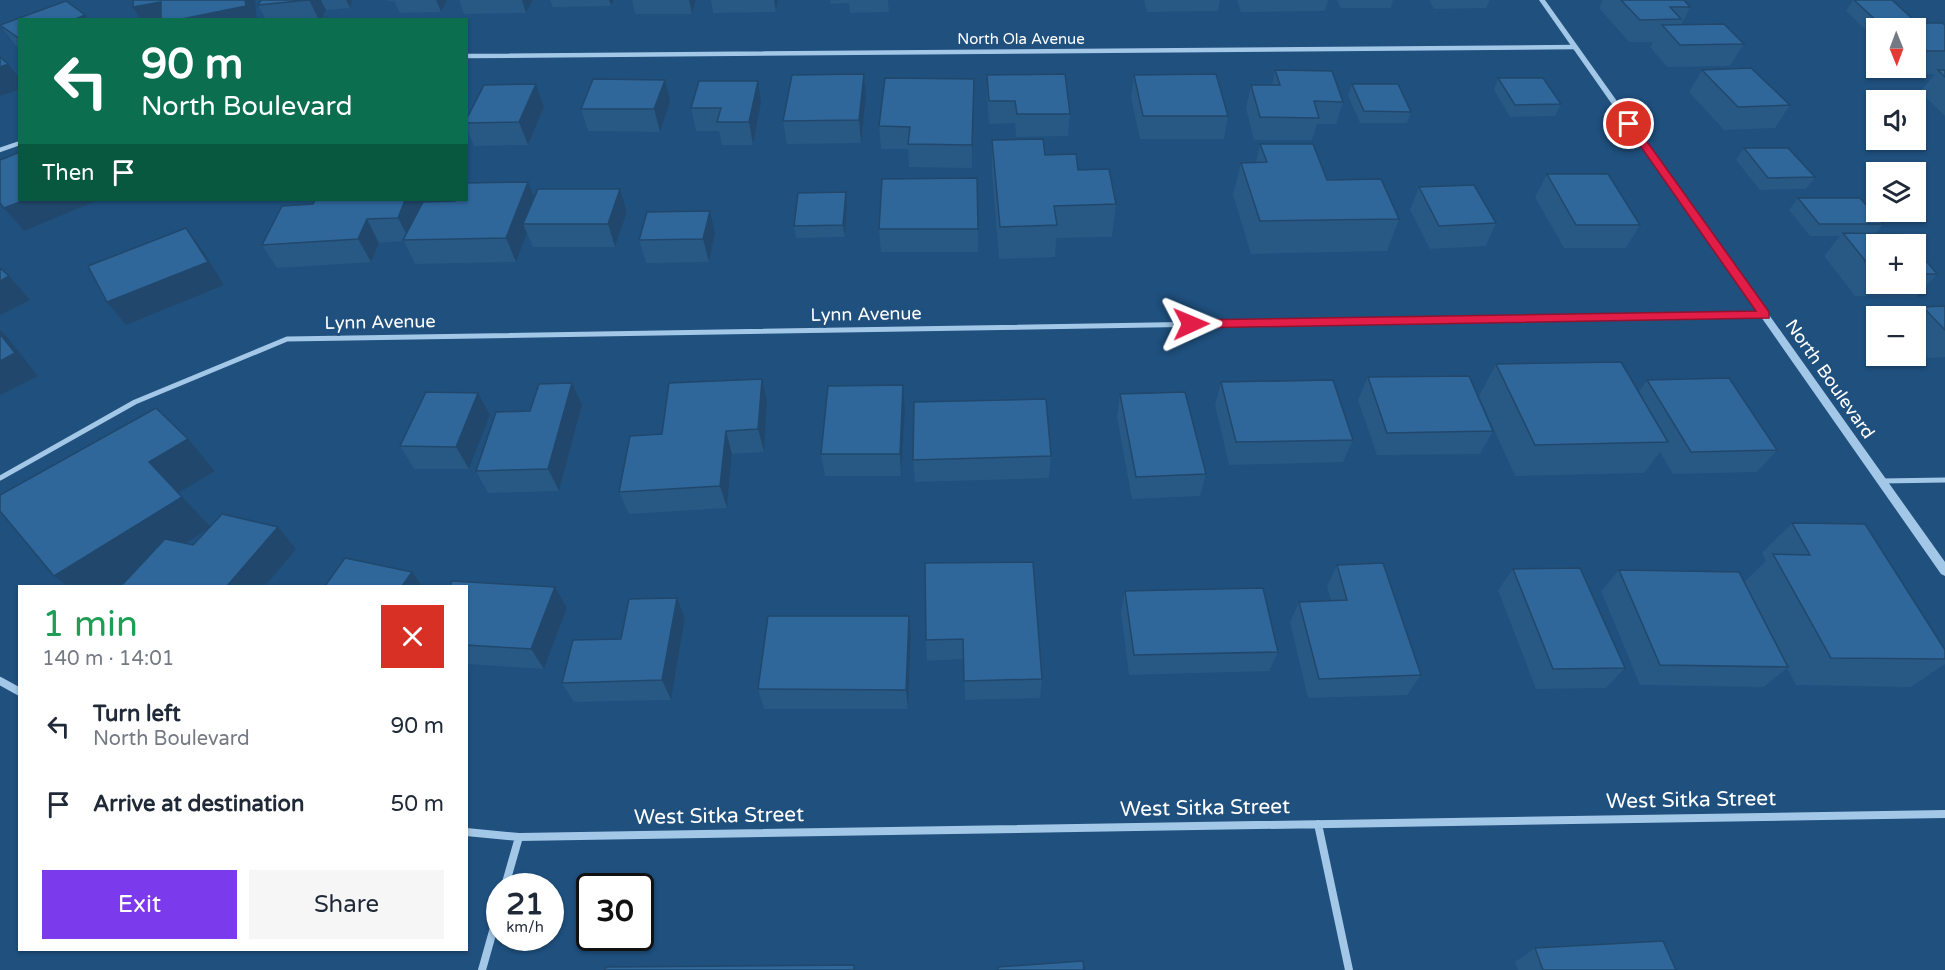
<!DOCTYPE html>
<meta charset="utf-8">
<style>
:root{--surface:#fff;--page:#f6f6f7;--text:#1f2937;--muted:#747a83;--accent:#7c3aed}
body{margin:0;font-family:"Varela Round",sans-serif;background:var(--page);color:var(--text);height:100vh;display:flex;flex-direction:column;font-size:22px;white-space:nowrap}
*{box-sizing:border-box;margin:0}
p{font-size:20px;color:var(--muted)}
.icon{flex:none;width:33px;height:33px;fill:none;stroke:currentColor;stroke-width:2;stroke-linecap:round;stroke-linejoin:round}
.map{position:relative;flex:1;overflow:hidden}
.side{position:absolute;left:18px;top:585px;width:450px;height:366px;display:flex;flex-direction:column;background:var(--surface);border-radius:0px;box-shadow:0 2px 4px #0004}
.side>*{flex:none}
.guide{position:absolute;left:18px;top:18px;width:450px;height:183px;border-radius:0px;box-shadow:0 2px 4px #0004;background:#0b6e4f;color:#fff;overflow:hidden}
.needle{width:39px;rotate:179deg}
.controls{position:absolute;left:1866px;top:18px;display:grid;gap:12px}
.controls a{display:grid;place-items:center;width:60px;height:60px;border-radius:0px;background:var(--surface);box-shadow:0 2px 4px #0004;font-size:30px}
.speed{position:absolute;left:486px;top:873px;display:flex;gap:12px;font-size:30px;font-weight:700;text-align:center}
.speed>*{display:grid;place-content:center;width:78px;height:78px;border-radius:50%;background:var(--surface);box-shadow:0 2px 4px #0004;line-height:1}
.speed small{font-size:15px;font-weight:400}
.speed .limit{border:3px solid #111;border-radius:9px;background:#fff;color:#111}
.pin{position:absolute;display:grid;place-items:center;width:51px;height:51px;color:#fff;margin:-26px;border:3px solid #fff;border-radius:50%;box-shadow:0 2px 6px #0007}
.me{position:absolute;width:66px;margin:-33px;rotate:89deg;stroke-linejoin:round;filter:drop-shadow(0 0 4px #0008)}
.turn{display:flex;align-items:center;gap:21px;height:126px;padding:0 24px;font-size:27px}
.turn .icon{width:78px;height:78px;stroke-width:2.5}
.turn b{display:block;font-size:42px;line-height:51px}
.then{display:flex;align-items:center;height:57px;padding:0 24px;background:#0003;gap:12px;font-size:22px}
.round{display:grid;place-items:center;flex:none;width:63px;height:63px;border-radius:0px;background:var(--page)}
.summary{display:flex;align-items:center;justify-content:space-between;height:102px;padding:0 24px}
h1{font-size:36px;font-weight:600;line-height:45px;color:#1e9e55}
.button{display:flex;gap:12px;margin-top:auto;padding:12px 24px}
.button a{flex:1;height:69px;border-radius:0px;background:var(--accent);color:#fff;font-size:24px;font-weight:600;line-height:69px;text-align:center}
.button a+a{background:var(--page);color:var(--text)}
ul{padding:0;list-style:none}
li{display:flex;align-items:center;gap:18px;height:78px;padding:0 24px}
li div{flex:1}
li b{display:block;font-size:22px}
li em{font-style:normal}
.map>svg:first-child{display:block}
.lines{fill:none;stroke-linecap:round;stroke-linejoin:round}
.minor-far2{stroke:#a3c7e7;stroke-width:4.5}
.minor-far1{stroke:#a3c7e7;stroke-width:5}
.minor{stroke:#a3c7e7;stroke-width:8}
.tertiary{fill:#a3c7e7;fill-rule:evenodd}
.wall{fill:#285985}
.shaded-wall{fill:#21486c}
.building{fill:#2f679b;stroke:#21486c;stroke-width:1.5}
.route{fill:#e11d48;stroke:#92132f;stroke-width:1.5}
.labels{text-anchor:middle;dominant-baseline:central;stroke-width:6;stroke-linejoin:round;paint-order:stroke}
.far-street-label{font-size:15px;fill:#fff;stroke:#1f507e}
.street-label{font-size:18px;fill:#fff;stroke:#1f507e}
.near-street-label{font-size:21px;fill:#fff;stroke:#1f507e}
</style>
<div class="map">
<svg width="1945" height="970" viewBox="0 0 1945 970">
<rect width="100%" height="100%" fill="#1f507e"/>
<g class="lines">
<path class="minor-far2" d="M 466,56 L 1575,47
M 0,150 L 20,143"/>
<path class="minor-far1" d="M 0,478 L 135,402 L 287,339 L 1765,315
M 1882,481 L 1945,480"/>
<path class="minor" d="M 0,681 L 20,692
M 1318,824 L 1349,970
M 466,832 L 519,837 L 1945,814
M 505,886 L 519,837
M 482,970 L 500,906"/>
<path class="tertiary" d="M 1539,0 L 1545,0 L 1945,562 L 1945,576 L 1941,574 Z"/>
</g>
<path class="wall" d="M 261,0 L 353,0 L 350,8 L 326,10 L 321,20 L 266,20 L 258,5 Z
M 387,0 L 447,0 L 441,12 L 400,13 L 394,1 L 387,1 Z
M 459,0 L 533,0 L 526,13 L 464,14 Z
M 550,0 L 614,0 L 611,6 L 553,7 Z
M 632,0 L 696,0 L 692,14 L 635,14 Z
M 711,0 L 778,0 L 776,12 L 713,13 Z
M 830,0 L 888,0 L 889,12 L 850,13 L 849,3 L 830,4 Z
M 1144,0 L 1220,0 L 1218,11 L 1147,12 Z
M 1237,0 L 1328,0 L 1325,11 L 1241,12 Z
M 1337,0 L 1393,0 L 1391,8 L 1341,8 Z
M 1429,0 L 1490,0 L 1486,8 L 1434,9 Z
M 1603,0 L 1684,0 L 1690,7 L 1681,25 L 1744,44 L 1730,66 L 1667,67 L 1650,47 L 1653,42 L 1629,42 L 1599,8 Z
M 1853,0 L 1892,0 L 1917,23 L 1945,25 L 1945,116 L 1920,92 L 1935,74 L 1911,74 L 1904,68 L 1916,68 L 1916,28 L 1876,28 L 1876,37 L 1873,37 L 1846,11 Z
M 20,20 L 20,49 L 17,47 L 0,25 Z
M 1275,70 L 1343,102 L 1336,124 L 1317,124 L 1312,140 L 1254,140 L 1246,108 L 1251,85 L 1272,85 Z
M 1702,70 L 1790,105 L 1775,128 L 1724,130 L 1689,92 Z
M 864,74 L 866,97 L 861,143 L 787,144 L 783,121 Z
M 987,75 L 1070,114 L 1068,136 L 1016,137 L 1015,123 L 989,124 L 987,98 Z
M 1134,75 L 1228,116 L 1224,139 L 1140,139 L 1131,97 Z
M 1498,78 L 1561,104 L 1555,116 L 1510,117 L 1494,90 Z
M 974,79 L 972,168 L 909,167 L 908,149 L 881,149 L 879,126 Z
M 536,84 L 544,107 L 528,145 L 474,146 L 466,128 L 466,120 Z
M 1352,84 L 1411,112 L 1407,123 L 1360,123 L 1348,95 Z
M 670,102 L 660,132 L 588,131 L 581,109 Z
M 761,103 L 753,145 L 722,145 L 719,131 L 696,131 L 691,108 Z
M 992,140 L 1045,155 L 1078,170 L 1116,204 L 1112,237 L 1056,238 L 1055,257 L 999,259 L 992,172 Z
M 1260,144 L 1399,219 L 1387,251 L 1251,254 L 1233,195 L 1241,163 L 1256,163 Z
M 1744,148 L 1815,177 L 1806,189 L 1760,190 L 1736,160 Z
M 1547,174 L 1640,225 L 1626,248 L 1564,248 L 1535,197 Z
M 528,182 L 534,198 L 620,189 L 627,212 L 615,247 L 533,247 L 527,233 L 516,262 L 415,264 L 404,241 L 379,243 L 371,262 L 277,268 L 262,245 L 313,204 L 315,200 L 422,200 L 423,202 L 455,201 Z
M 1419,187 L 1496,223 L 1486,246 L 1430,249 L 1410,210 Z
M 846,192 L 847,204 L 845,237 L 796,238 L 794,226 Z
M 1798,198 L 1883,224 L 1876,233 L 1876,284 L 1916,284 L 1916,249 L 1937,274 L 1916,297 L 1855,296 L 1824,256 L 1840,236 L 1810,236 L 1789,210 Z
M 879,229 L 978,229 L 978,252 L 881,252 Z
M 715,234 L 709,262 L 646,263 L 639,240 Z
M 1945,306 L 1945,357 L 1928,358 L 1916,345 L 1916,316 L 1914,316 L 1923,307 Z
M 1496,364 L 1639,392 L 1647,380 L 1777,450 L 1757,472 L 1673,474 L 1660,452 L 1644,473 L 1515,476 L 1479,396 Z
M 1368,377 L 1493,431 L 1480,454 L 1377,455 L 1358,400 Z
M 1221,382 L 1353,440 L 1343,462 L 1229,465 L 1215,405 Z
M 903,385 L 905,408 L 901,476 L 825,476 L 821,454 Z
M 1120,394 L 1206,474 L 1200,496 L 1132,499 L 1117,417 Z
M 767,401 L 764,452 L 732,454 L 727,508 L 629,514 L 619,492 L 662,434 Z
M 582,405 L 559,491 L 488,493 L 476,471 L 530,411 Z
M 490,415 L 469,469 L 414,469 L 400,446 Z
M 1051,456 L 1049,478 L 915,482 L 913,460 Z
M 1792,523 L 1945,650 L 1945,664 L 1911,687 L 1796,685 L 1787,668 L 1764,687 L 1640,685 L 1601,591 L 1619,570 L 1744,582 L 1766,561 L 1762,553 Z
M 925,563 L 1042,679 L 1040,698 L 965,700 L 963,659 L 927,661 L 926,640 Z
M 1337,565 L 1421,675 L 1407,695 L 1308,698 L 1290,622 L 1299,602 L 1331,601 L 1327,586 Z
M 1513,569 L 1625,668 L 1606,688 L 1536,689 L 1498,590 Z
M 466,586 L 555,587 L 567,608 L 544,669 L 466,664 Z
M 1125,591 L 1278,652 L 1269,671 L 1129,675 L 1121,612 Z
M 677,598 L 685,618 L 671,700 L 574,702 L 562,683 Z
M 909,616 L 911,636 L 908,709 L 764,709 L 758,689 Z
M 1535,948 L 1676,970 L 1518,970 L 1515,962 Z"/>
<path class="shaded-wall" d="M 245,0 L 255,0 L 257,20 L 177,20 Z
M 309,0 L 321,0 L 326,10 L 321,20 L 319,20 Z
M 346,0 L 353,0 L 350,8 Z
M 436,0 L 447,0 L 441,12 Z
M 522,0 L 533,0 L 526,13 Z
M 609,0 L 614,0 L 611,6 Z
M 689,0 L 696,0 L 692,14 Z
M 774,0 L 778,0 L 776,12 Z
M 161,2 L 172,20 L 141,20 L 133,7 Z
M 85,15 L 88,20 L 73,20 Z
M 8,64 L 20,79 L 20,89 L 0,96 L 0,67 Z
M 864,74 L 866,97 L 861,143 L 859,120 Z
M 974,79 L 974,102 L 972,168 L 972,145 Z
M 665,80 L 670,102 L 660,132 L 654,109 Z
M 758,81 L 761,103 L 753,145 L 749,122 Z
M 536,84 L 544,107 L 528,145 L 519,122 Z
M 528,182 L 537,205 L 523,224 L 527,233 L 516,262 L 506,238 Z
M 620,189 L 627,212 L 615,247 L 608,224 Z
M 846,192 L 847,204 L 845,237 L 843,225 Z
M 25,200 L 98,200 L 24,231 L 4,208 Z
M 405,200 L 422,200 L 423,203 L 410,241 L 398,218 Z
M 710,211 L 715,234 L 709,262 L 703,239 Z
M 367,219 L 379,243 L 371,262 L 358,239 Z
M 186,228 L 203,251 L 224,285 L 126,325 L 107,302 Z
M 9,276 L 30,300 L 0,315 L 0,281 Z
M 0,330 L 7,337 L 38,376 L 0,395 Z
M 762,379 L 767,401 L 764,452 L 758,429 Z
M 572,383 L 582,405 L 559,491 L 548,469 Z
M 903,385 L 905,408 L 901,476 L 900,454 Z
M 478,393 L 490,415 L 469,469 L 456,447 Z
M 726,431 L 732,454 L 727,508 L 720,486 Z
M 188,439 L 215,471 L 178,493 L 149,462 Z
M 182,497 L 211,527 L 118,586 L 67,586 L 54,576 Z
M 278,527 L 296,549 L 265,586 L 227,586 Z
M 412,572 L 422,586 L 402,586 Z
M 555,587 L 567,608 L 544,669 L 531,649 Z
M 677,598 L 685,618 L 671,700 L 662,680 Z
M 909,616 L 911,636 L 908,709 L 906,690 Z"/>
<path class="building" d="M 133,0 L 245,0 L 246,6 L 177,20 L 161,20 L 161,2 L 133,7 Z
M 261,0 L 309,0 L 258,5 Z
M 1621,0 L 1684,0 L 1690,7 L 1670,7 L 1681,19 L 1640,20 Z
M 1854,0 L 1892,0 L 1917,23 L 1897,23 L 1895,25 L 1881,25 Z
M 66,1 L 85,15 L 73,20 L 20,20 L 20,39 L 0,25 Z
M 1897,23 L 1942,23 L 1945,25 L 1945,51 L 1927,51 L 1916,40 L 1916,28 L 1903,28 Z
M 1724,24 L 1744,44 L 1680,45 L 1662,25 Z
M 0,57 L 8,64 L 0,67 Z
M 1751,68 L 1790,105 L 1738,107 L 1702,70 Z
M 1275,70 L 1332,71 L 1343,102 L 1314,101 L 1319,118 L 1260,117 L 1251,85 L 1280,85 Z
M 1938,70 L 1945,70 L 1945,77 Z
M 864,74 L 859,120 L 783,121 L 792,75 Z
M 1065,74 L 1070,114 L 1017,114 L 1015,101 L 989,101 L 987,75 Z
M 1216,74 L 1228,116 L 1143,116 L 1134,75 Z
M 885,78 L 974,79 L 972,145 L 908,144 L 910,127 L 879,126 Z
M 1498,78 L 1543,78 L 1561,104 L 1515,105 Z
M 593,79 L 665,80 L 654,109 L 581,109 Z
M 699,81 L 758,81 L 749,122 L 717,122 L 721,108 L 691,108 Z
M 536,84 L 519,122 L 466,123 L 466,120 L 484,85 Z
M 1352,84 L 1398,84 L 1411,112 L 1364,111 Z
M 1043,139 L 1045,155 L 1076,154 L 1078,170 L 1109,169 L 1116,204 L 1054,206 L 1057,225 L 1000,227 L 992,140 Z
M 1260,144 L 1313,144 L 1327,180 L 1381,179 L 1399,219 L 1260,221 L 1241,163 L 1267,162 Z
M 1744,148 L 1788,148 L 1815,177 L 1768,178 Z
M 20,152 L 20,200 L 25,200 L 4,208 L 0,203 L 0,160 Z
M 1547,174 L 1608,174 L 1640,225 L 1576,225 Z
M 977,178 L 978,229 L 879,229 L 882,179 Z
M 528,182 L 506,238 L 403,240 L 423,202 L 455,201 L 456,200 L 466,200 L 466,183 Z
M 1474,185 L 1496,223 L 1439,226 L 1419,187 Z
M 538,189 L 620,189 L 608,224 L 523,224 Z
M 846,192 L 843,225 L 794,226 L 798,193 Z
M 1798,198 L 1860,198 L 1883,224 L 1819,224 Z
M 315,200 L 405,200 L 398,218 L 367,219 L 358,239 L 262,245 L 282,206 L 313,204 Z
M 710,211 L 703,239 L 639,240 L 647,212 Z
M 186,228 L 208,262 L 107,302 L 88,266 Z
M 1843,233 L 1903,234 L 1912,244 L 1876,244 L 1876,273 L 1875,273 Z
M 1916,249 L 1937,274 L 1916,274 Z
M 0,268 L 9,276 L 0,281 Z
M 1945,306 L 1945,330 L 1923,307 Z
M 0,334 L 15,353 L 0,361 Z
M 1621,362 L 1668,442 L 1535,445 L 1496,364 Z
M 1469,376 L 1493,431 L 1387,433 L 1368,377 Z
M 1729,378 L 1777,450 L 1691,452 L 1647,380 Z
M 762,379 L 758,429 L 726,431 L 720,486 L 619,492 L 630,436 L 662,434 L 669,383 Z
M 1333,380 L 1353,440 L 1236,442 L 1221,382 Z
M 572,383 L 548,469 L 476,471 L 496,412 L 530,411 L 539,384 Z
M 903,385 L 900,454 L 821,454 L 828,386 Z
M 426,392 L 478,393 L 456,447 L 400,446 Z
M 1185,392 L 1206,474 L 1136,477 L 1120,394 Z
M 1046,399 L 1051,456 L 913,460 L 914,402 Z
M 156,408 L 188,439 L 149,462 L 182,497 L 54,576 L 0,511 L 0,495 Z
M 222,514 L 278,527 L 227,586 L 121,586 L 165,539 L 193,545 Z
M 1792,523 L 1865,524 L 1945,650 L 1945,659 L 1831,658 L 1773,554 L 1810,555 Z
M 345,558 L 412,572 L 402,586 L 325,586 Z
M 1033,562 L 1042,679 L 964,681 L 963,639 L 926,640 L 925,563 Z
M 1383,563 L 1421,675 L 1319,679 L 1299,602 L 1347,600 L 1337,565 Z
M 1580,568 L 1625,668 L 1553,669 L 1513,569 Z
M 1619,570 L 1739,572 L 1788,667 L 1660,665 Z
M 452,581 L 555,587 L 531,649 L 466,645 L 466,586 L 450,586 Z
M 1263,588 L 1278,652 L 1134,655 L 1125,591 Z
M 677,598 L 662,680 L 562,683 L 573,640 L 621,639 L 629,599 Z
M 768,616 L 909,616 L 906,690 L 758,689 Z
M 1663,941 L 1676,970 L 1543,970 L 1535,948 Z
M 1083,961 L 1084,970 L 998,970 L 998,967 Z
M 854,965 L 854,970 L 605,970 L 606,967 Z"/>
<path class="route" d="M 1626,122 L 1633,122 L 1769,312 L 1769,318 L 1191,328 L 1185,324 L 1191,320 L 1756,311 L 1625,124 Z"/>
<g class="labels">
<g class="far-street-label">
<text x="1021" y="39">North Ola Avenue</text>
</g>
<g class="street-label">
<text transform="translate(866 314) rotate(-1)">Lynn Avenue</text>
<text transform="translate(380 322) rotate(-1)">Lynn Avenue</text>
<text transform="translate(1830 379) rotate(55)">North Boulevard</text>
</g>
<g class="near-street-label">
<text transform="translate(1691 800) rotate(-1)">West Sitka Street</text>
<text transform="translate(1205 808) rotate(-1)">West Sitka Street</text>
<text transform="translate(719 816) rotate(-1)">West Sitka Street</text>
</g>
</g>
</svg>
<div class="controls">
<a><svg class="needle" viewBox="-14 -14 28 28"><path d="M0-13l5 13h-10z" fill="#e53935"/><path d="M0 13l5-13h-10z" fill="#747a83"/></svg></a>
<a><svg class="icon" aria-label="sound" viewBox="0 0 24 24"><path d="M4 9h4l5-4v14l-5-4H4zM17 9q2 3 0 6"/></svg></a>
<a><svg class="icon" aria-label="layers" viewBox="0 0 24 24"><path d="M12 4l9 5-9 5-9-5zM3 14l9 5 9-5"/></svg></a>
<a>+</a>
<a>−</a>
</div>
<div class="speed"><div>21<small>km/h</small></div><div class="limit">30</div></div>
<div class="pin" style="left:1629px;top:124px;background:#d93025"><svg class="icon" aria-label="arrive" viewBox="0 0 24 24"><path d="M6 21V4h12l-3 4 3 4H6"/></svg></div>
<svg class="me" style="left:1191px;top:324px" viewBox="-20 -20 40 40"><path d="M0-17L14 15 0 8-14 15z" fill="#e11d48" stroke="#fff" stroke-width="4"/></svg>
<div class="guide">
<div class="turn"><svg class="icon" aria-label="left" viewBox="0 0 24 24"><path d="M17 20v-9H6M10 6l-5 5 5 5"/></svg><div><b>90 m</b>North Boulevard</div></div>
<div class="then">Then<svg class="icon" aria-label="arrive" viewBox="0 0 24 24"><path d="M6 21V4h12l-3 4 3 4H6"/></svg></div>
</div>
<section class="side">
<div class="summary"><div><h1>1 min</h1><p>140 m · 14:01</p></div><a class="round" style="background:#d93025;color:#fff"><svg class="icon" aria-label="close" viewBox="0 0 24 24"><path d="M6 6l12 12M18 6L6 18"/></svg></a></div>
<ul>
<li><svg class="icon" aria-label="left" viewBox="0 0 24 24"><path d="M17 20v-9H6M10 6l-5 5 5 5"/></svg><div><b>Turn left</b><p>North Boulevard</p></div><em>90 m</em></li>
<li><svg class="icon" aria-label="arrive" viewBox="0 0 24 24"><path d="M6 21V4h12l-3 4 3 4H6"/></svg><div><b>Arrive at destination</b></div><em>50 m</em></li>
</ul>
<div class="button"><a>Exit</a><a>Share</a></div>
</section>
</div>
